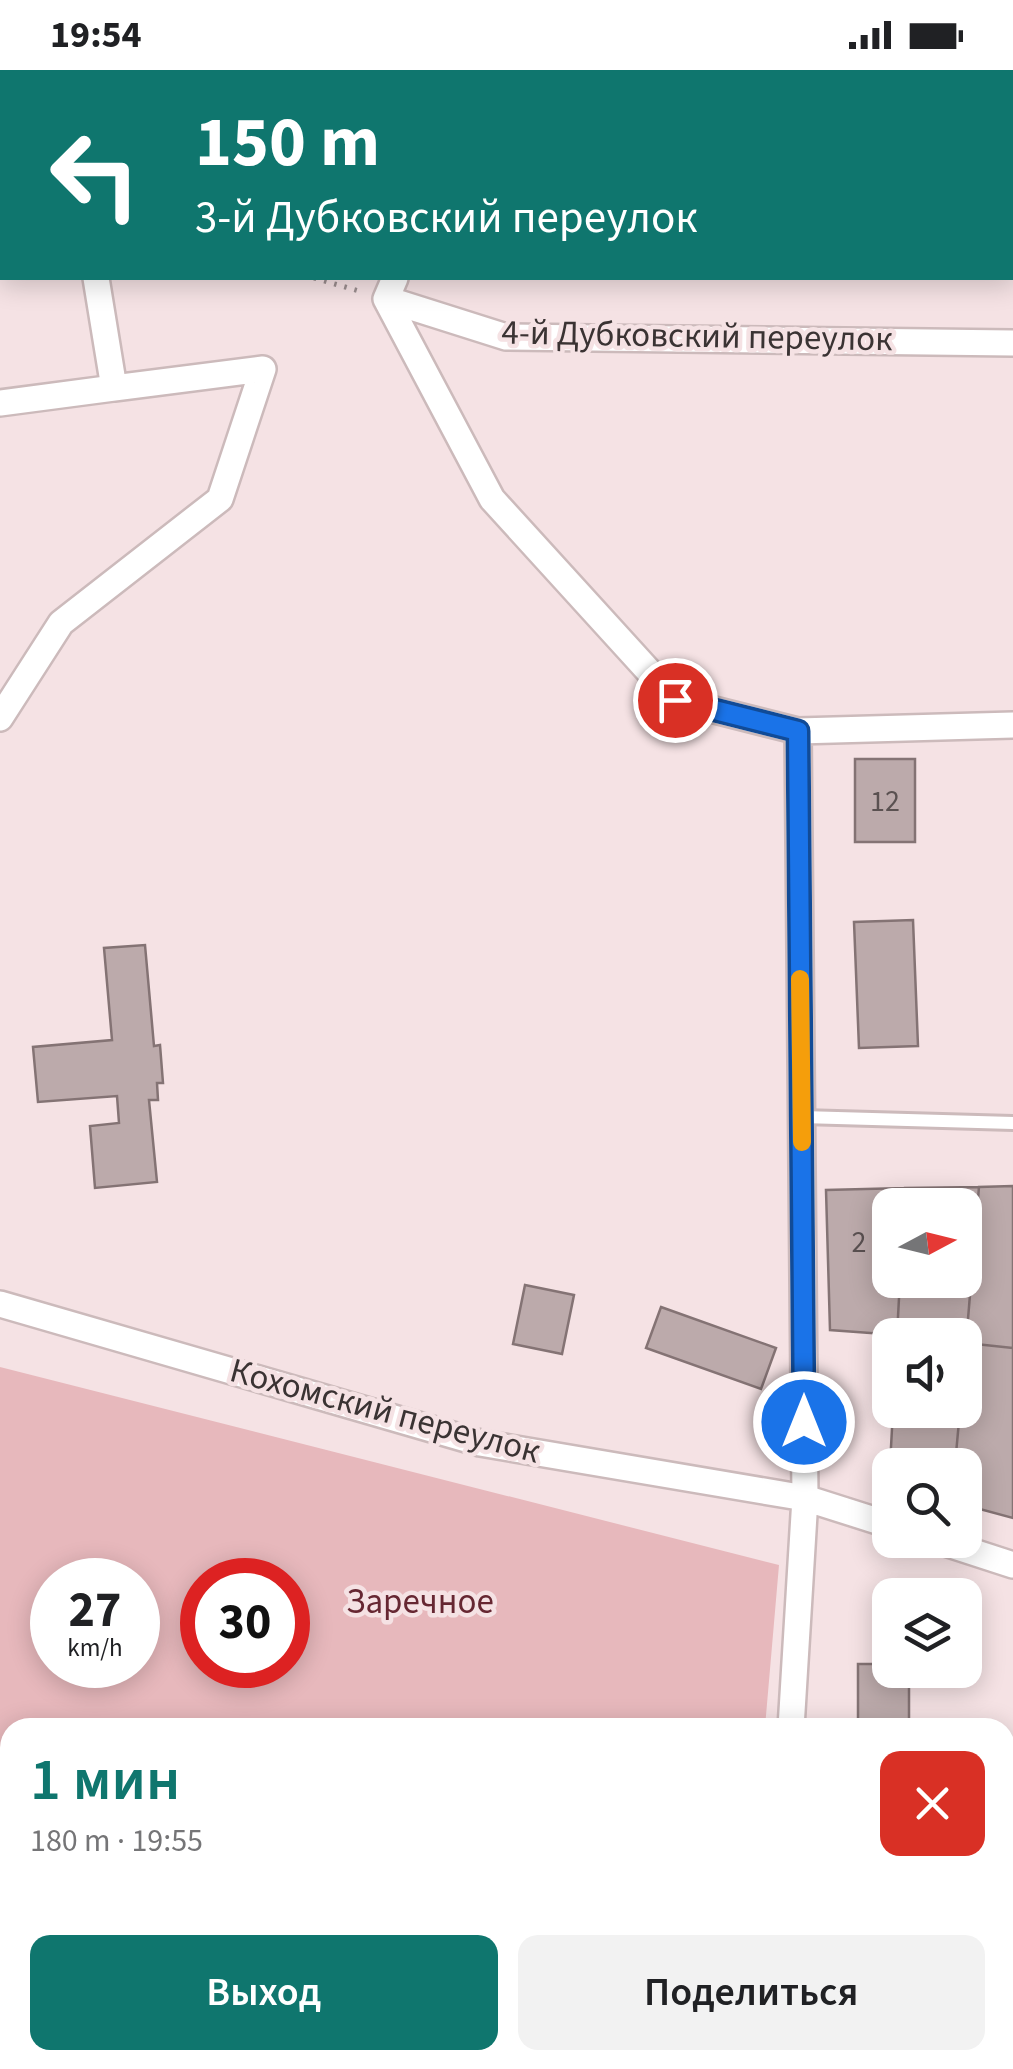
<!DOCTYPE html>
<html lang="ru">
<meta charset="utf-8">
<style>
:root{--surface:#fff;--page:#f2f2f2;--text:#202124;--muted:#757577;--accent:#0f766e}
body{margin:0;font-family:"Source Sans 3",sans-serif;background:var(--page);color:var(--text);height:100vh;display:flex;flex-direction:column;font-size:38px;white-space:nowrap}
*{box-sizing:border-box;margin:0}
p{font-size:32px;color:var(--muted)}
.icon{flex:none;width:55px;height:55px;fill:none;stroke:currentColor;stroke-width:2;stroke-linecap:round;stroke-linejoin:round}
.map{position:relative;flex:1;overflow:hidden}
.drawer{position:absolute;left:0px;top:1648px;width:1015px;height:352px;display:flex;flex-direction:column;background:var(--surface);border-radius:30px 30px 0 0;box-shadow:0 5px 25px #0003}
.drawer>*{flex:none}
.top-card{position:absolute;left:0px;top:0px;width:1015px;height:210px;box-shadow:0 5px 25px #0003;background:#0f766e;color:#fff;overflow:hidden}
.needle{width:65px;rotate:83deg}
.buttons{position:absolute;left:872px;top:1118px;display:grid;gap:20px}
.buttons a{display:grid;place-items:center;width:110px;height:110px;border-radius:20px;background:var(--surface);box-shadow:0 5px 25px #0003;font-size:50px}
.speed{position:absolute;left:30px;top:1488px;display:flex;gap:20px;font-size:50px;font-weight:700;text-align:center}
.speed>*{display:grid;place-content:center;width:130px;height:130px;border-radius:50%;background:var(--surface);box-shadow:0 5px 25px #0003;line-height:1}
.speed small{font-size:25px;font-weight:400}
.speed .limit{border:15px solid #d22;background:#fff;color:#111}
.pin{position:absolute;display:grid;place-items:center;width:85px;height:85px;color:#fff;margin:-42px;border:5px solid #fff;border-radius:50%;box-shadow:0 2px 10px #0007}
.me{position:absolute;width:110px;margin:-55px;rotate:0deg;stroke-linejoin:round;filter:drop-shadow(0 0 8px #0008)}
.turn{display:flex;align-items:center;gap:35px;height:210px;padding:0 30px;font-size:45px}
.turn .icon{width:130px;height:130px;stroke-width:2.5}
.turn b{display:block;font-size:70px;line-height:85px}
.round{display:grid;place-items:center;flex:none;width:105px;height:105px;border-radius:20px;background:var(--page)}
.summary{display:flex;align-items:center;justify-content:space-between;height:170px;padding:0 30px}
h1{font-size:60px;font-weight:600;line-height:75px;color:var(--accent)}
.button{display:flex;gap:20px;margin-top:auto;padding:20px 30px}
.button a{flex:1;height:115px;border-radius:20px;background:var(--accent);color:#fff;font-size:40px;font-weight:600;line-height:115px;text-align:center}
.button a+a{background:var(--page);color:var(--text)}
.status{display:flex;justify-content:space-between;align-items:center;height:70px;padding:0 50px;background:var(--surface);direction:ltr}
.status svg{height:28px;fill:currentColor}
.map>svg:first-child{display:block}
.green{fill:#e7b8bc;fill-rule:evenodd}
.building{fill:#bcaaab;stroke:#847374;stroke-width:2.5}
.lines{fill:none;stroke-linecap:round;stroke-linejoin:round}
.lane-casing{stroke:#ccbabb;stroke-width:18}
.street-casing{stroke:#ccbabb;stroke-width:30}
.path{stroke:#9b8e8f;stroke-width:5;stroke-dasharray:2.5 8;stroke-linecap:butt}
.lane{stroke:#fff;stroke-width:12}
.street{stroke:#fff;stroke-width:25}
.route-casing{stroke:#114b97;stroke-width:25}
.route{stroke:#1a73e8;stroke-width:18}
.slow{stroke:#f59e0b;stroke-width:18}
.labels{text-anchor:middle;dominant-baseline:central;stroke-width:9;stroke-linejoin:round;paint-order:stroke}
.number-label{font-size:30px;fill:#5a5151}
.street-label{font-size:35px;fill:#3a3333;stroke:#f5e2e4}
.park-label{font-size:35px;fill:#662732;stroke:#f5e2e4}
</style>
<div class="status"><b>19:54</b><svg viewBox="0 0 49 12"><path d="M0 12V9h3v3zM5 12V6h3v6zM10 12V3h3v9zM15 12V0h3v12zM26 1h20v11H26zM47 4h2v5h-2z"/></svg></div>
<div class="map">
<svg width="1013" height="1999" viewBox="0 0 1013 1999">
<rect width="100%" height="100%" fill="#f5e2e4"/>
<path class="green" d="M 0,1297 L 779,1495 L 765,1657 L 10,1658 L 10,1990 L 737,1990 L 736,1999 L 0,1999 ZM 52,1510 L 138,1510 L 138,1595 L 52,1595 ZM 202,1510 L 288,1510 L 288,1595 L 202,1595 Z"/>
<path class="building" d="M 855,689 L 915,689 L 915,772 L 855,772 Z
M 913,850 L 918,976 L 859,978 L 854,852 Z
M 145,875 L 154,976 L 160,975 L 163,1013 L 157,1013 L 158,1030 L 149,1030 L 157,1112 L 95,1118 L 90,1056 L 119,1053 L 117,1026 L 38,1032 L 33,977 L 112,970 L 104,878 Z
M 1013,1116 L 1013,1278 L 966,1273 L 979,1117 Z
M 979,1117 L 966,1273 L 965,1265 L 897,1265 L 900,1210 L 965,1210 L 965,1135 L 904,1135 L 905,1118 Z
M 905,1118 L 904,1135 L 890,1135 L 890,1210 L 900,1210 L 897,1265 L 830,1260 L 826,1120 Z
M 525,1215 L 574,1225 L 562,1284 L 513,1274 Z
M 661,1237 L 776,1278 L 761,1319 L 646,1278 Z
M 966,1273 L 1013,1278 L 1013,1448 L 965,1435 L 965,1395 L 955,1395 L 960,1340 L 965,1340 Z
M 893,1340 L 960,1340 L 955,1395 L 890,1395 L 889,1414 Z
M 858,1594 L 890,1594 L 890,1600 L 909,1600 L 909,1658 L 858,1658 Z"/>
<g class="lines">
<defs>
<path id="lane" d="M 802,1047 L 1013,1053"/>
<path id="street" d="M 475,2 L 476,0
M 0,32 L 2,35
M 395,208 L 386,229 L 492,429 L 675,630 L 798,661 L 1013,655
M 386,229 L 506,267 L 1013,273
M 0,333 L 114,318
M 0,648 L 61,553 L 220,429 L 263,299 L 114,318 L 96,208
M 0,1234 L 480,1373 L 805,1428 L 890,1455
M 936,1470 L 1013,1495
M 791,1658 L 805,1428 L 798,661
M 762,1995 L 762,1990"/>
</defs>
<use href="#lane" class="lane-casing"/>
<use href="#street" class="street-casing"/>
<path class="path" d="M 32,0 L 36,2
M 314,208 L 359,221"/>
<use href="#lane" class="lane"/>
<use href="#street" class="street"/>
</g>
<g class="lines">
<defs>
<path id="route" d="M 675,630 L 798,661 L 804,1352"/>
</defs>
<use href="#route" class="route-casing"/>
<use href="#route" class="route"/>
<path class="slow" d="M 800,909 L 802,1072"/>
</g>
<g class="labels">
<g class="number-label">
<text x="885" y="731">12</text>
<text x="859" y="1172">2</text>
</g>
<g class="street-label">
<text transform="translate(697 266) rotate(1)">4-й Дубковский переулок</text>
<text transform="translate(385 1341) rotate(15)">Кохомский переулок</text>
</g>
<g class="park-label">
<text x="420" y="1532">Заречное</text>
</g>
</g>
</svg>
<div class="buttons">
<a><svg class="needle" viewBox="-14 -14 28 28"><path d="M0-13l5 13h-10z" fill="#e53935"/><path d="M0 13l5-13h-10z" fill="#757577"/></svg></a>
<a><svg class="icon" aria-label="sound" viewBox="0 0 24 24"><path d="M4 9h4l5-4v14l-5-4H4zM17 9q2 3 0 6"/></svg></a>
<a><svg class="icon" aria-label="search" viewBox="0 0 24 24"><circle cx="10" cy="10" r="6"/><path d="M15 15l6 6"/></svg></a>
<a><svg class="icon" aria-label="layers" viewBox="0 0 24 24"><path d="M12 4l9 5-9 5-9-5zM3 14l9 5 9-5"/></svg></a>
</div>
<div class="speed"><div>27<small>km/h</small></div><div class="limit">30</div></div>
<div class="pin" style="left:675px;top:630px;background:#d93025"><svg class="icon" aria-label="arrive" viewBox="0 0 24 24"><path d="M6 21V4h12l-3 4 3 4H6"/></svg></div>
<svg class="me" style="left:804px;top:1352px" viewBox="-20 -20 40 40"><circle r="17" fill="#1a73e8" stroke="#fff" stroke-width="3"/><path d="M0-11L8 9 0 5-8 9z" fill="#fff"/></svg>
<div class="top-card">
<div class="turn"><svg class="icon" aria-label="left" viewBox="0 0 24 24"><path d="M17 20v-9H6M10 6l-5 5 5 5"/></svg><div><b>150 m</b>3-й Дубковский переулок</div></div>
</div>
<section class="drawer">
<div class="summary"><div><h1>1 мин</h1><p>180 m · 19:55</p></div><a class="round" style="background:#d93025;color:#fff"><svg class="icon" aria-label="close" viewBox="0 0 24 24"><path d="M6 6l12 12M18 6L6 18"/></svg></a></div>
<div class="button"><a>Выход</a><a>Поделиться</a></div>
</section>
</div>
